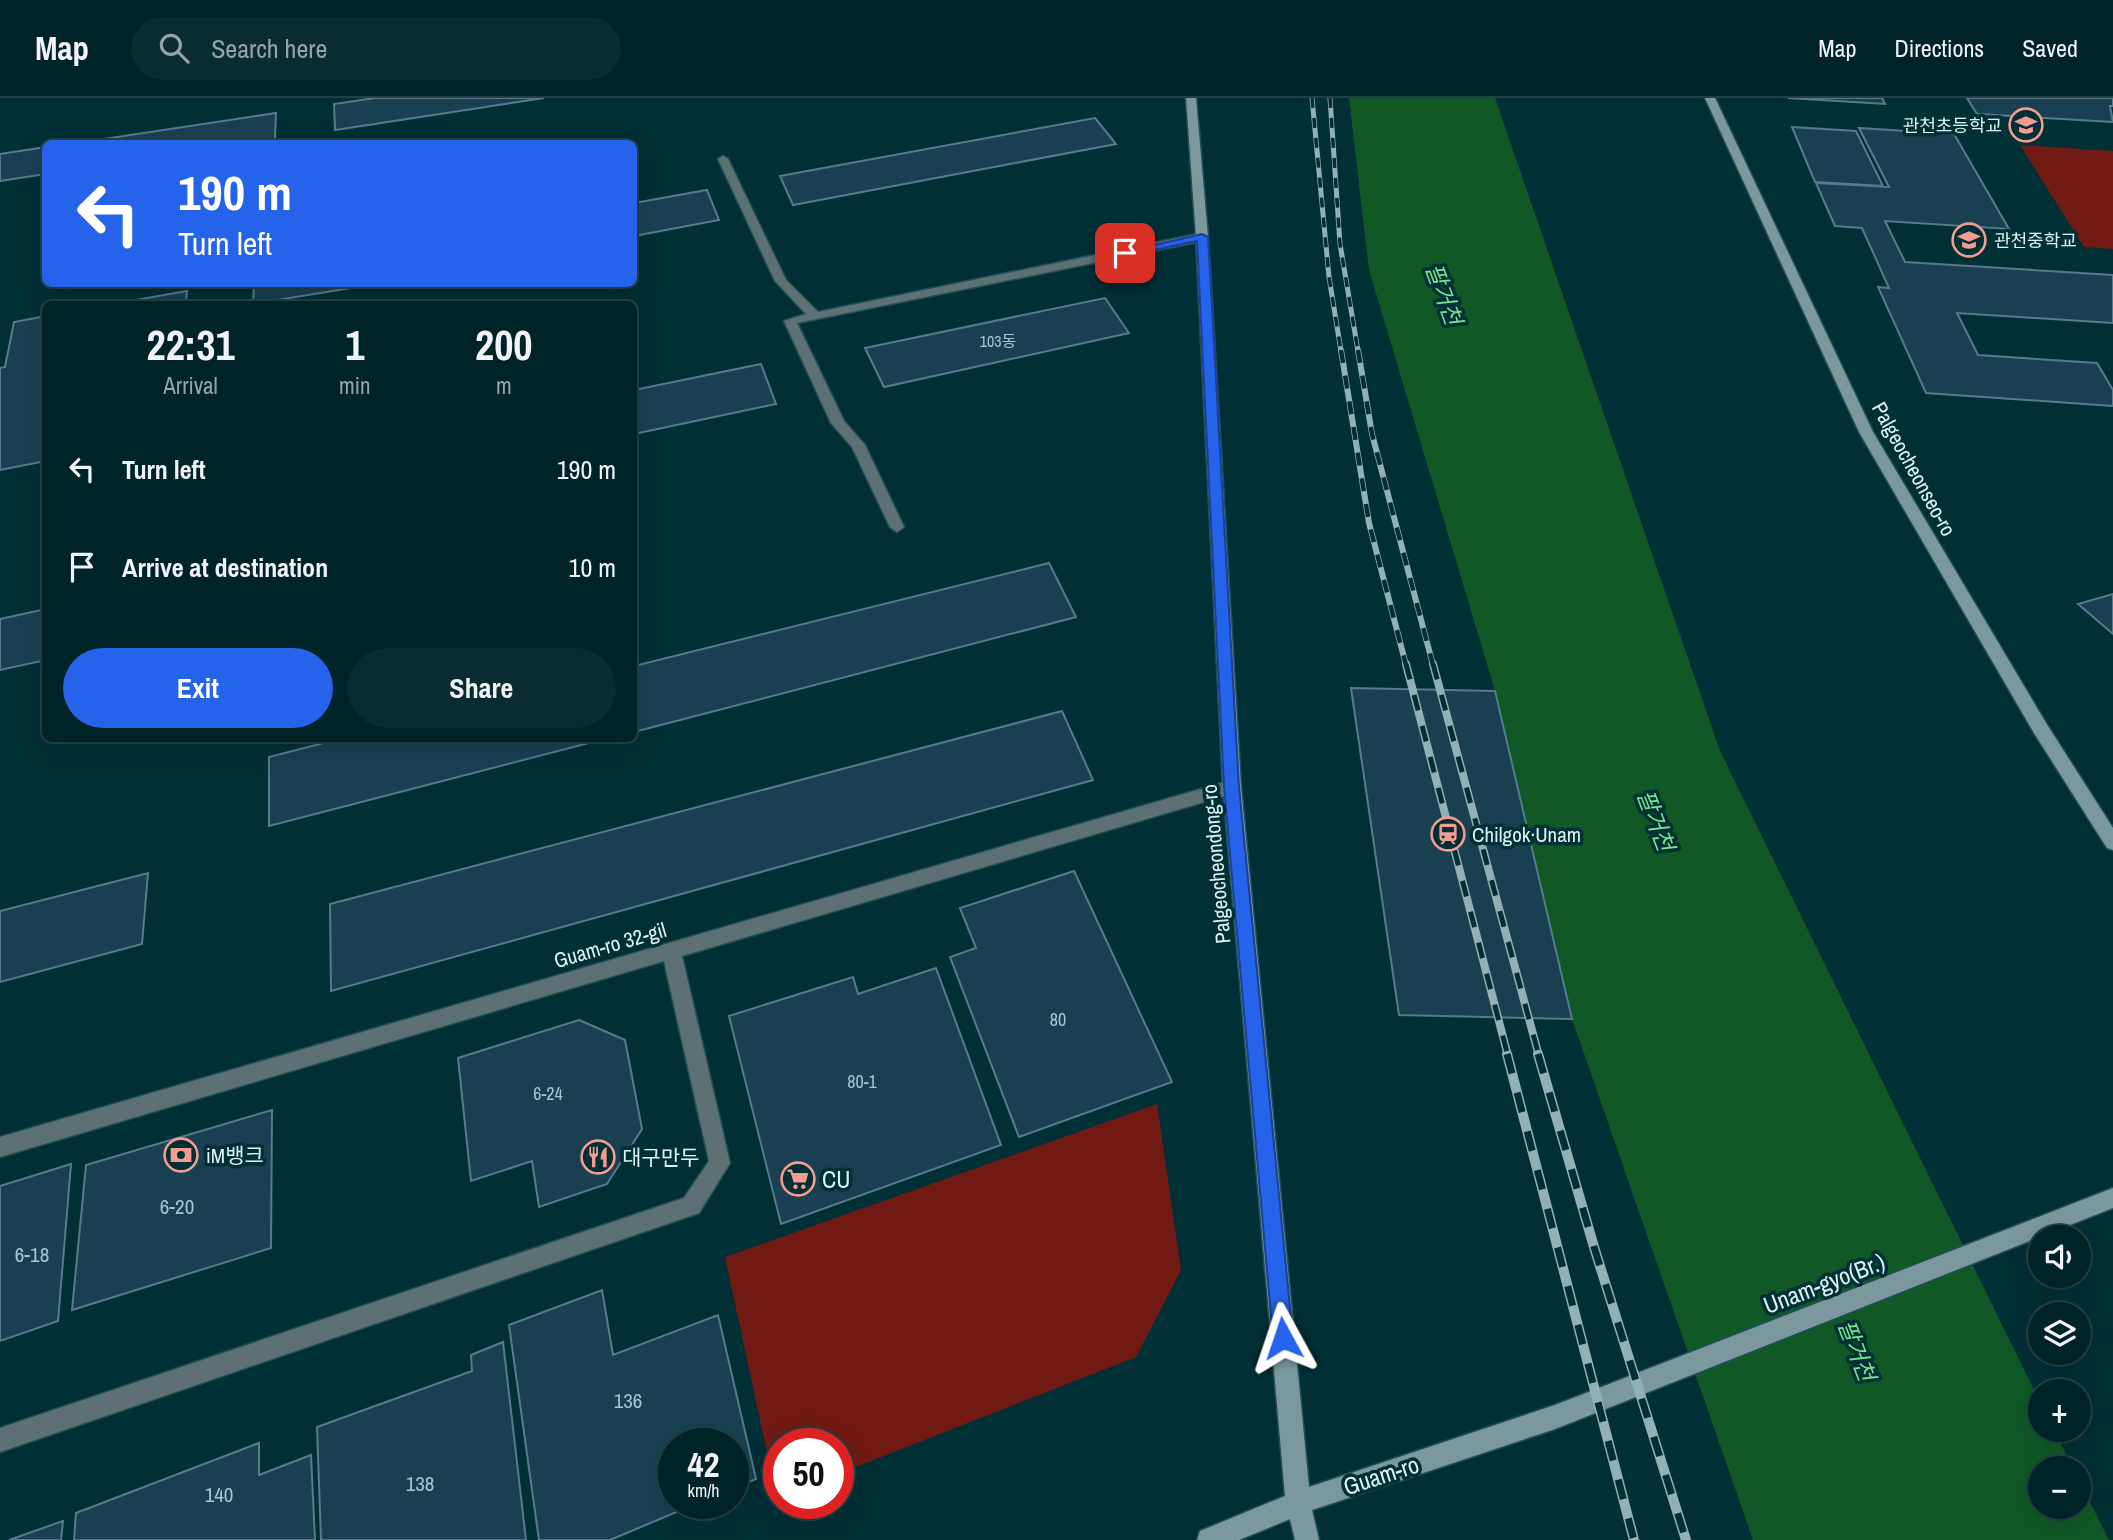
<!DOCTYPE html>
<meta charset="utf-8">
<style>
:root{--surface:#002328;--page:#0a2b30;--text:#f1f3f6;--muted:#95a4a8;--line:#224045;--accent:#2563eb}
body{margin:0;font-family:"Archivo Narrow","Noto Sans KR",sans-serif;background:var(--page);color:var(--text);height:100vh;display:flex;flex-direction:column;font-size:26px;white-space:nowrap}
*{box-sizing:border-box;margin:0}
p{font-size:23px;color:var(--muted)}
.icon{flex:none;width:38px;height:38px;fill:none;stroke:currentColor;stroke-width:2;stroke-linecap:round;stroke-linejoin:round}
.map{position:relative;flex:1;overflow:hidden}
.sheet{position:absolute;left:42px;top:203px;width:595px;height:441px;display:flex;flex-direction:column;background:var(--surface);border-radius:10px;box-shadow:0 7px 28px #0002,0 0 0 2px var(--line)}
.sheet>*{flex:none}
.guide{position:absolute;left:42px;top:42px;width:595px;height:147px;border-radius:10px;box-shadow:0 7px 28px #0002,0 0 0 2px var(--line);background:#2563eb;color:#fff;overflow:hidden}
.buttons{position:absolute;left:2028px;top:1127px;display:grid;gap:14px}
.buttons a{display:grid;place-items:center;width:63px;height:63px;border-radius:50%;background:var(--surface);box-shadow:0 7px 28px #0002,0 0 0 2px var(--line);font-size:35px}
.speed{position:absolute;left:658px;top:1330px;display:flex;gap:14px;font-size:35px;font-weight:700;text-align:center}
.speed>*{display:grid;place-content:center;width:91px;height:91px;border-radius:50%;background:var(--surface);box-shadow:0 7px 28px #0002,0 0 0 2px var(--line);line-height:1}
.speed small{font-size:18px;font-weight:400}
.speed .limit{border:10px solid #d22;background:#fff;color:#111}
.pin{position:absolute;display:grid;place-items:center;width:60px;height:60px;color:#fff;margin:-30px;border-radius:14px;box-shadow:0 4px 10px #0006}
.me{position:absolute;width:77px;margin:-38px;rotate:355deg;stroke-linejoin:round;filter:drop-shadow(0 0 5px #0008)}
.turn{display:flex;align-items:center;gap:24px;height:147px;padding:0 21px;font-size:32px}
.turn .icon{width:91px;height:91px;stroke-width:2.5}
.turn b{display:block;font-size:49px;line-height:60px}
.eta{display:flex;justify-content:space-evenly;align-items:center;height:119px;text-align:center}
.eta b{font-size:42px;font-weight:700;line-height:49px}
.action{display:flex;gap:14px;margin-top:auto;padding:14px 21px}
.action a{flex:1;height:80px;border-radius:42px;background:var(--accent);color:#fff;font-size:28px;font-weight:700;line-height:80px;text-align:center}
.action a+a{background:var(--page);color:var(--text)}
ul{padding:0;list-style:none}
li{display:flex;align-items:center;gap:21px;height:98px;padding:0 21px}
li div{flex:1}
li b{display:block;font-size:26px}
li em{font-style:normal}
header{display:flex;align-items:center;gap:42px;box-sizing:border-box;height:98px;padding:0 35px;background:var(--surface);border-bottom:2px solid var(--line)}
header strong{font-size:33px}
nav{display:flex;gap:38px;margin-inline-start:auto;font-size:24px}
.search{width:490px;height:63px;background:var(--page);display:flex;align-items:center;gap:18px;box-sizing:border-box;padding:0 24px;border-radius:38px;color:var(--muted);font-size:26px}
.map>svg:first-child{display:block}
.green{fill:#711a14}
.water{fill:#105826}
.building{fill:#184051;stroke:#567b8d;stroke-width:2}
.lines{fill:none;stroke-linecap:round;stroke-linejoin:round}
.service-casing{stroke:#234e55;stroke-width:3}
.minor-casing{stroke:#234e55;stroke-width:3}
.secondary-casing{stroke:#234e55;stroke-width:3}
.service{fill:#5d7073;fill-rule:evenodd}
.minor{fill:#5d7073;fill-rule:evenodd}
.secondary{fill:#7a989d;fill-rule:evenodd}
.rail-far3-casing{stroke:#92b1b6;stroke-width:5}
.rail-far2-casing{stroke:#92b1b6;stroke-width:6}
.rail-far1-casing{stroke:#92b1b6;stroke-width:8}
.rail-casing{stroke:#92b1b6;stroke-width:10}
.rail-far3{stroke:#002f36;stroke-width:3.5;stroke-dasharray:10;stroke-linecap:butt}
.rail-far2{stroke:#002f36;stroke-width:4.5;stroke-dasharray:13;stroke-linecap:butt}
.rail-far1{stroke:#002f36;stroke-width:5;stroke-dasharray:16;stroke-linecap:butt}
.rail{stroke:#002f36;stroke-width:7;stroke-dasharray:20;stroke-linecap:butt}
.route{fill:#2563eb;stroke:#184099;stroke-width:2}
.labels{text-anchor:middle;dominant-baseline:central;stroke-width:7;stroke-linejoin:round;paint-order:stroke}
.far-number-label{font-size:16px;fill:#aac6cd}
.far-poi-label{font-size:18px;fill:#dbf2f6;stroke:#002f36;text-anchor:end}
.number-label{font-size:18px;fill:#aac6cd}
.street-label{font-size:21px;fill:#dbf2f6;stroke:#002f36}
.poi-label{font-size:21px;fill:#dbf2f6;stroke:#002f36;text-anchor:start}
.near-number-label{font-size:21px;fill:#aac6cd}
.water-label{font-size:23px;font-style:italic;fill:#76e78d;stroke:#002f36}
.near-poi-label{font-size:24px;fill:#dbf2f6;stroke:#002f36;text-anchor:start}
.near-street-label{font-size:24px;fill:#dbf2f6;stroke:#002f36}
</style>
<header>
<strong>Map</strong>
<div class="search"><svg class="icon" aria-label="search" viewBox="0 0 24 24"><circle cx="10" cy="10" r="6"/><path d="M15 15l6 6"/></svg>Search here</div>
<nav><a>Map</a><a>Directions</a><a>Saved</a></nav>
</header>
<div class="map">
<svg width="2113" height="1442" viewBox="0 0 2113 1442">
<rect width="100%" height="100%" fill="#002f36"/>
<path class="green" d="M 2020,47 L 2113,53 L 2113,151 L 2084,149 Z
M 1157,1006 L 1181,1172 L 1136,1259 L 838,1376 L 838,1346 L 779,1346 L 777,1401 L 725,1159 Z"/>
<path class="water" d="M 1349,0 L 1495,0 L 1720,653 L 2040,1304 L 2040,1332 L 2054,1332 L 2073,1370 L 2040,1370 L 2040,1409 L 2079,1409 L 2079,1382 L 2109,1442 L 1753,1442 L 1572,921 L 1495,593 L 1369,172 Z"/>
<path class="building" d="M 375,0 L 544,0 L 335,32 L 334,6 Z
M 1788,0 L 1882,0 L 1885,6 Z
M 1967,0 L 2113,0 L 2113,8 L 2110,8 L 2113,24 L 1977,16 Z
M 276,15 L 275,41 L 247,46 L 71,46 Z
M 1095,20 L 1116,46 L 793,107 L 780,78 Z
M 1792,29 L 1856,33 L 1883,88 L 1815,84 Z
M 1859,30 L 1954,36 L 2009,131 L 1885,123 L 1905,164 L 2113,177 L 2113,225 L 1957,215 L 1978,257 L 2097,265 L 2113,292 L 2113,308 L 1926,295 L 1878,189 L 1889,190 L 1862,130 L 1835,128 L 1816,85 L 1889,89 Z
M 46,49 L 46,76 L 0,83 L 0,56 Z
M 707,92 L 719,122 L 634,138 L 634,105 Z
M 254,186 L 376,186 L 253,206 Z
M 187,193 L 186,206 L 113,206 Z
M 1105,200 L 1129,235 L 884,289 L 865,250 Z
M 46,218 L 46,363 L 0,372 L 0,270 L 5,269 L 14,224 Z
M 761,266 L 776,306 L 634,336 L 634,292 Z
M 1049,465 L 1076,519 L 634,634 L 634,568 Z
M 2113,496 L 2113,536 L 2078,506 Z
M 46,511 L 46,562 L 0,572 L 0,521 Z
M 1351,590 L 1495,593 L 1572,921 L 1399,917 Z
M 1062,613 L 1093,682 L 331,893 L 330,806 Z
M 343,640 L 608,640 L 269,728 L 269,659 Z
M 1074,773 L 1172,984 L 1019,1039 L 950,859 L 976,850 L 960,810 Z
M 148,775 L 142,846 L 0,884 L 0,813 Z
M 936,870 L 1001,1047 L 781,1126 L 729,918 L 853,879 L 858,896 Z
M 579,922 L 625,942 L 642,1031 L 607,1086 L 539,1109 L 532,1063 L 471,1083 L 458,960 Z
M 272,1012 L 271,1150 L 72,1212 L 86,1067 Z
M 71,1066 L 58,1223 L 0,1243 L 0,1088 Z
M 602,1192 L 613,1257 L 718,1217 L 756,1381 L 733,1391 L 733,1346 L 674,1346 L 674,1405 L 698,1405 L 610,1442 L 539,1442 L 509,1227 Z
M 503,1244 L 526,1442 L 321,1442 L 317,1329 L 472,1273 L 471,1257 Z
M 259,1345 L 259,1377 L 311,1357 L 315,1442 L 74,1442 L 76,1415 Z
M 63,1423 L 61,1442 L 9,1442 Z"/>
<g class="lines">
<defs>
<path id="service" d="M 723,58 L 728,61 L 786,182 L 818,214 L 1202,135 L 1208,139 L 1202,143 L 797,225 L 844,323 L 865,347 L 904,429 L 897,434 L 890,429 L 852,349 L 831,325 L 784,223 L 806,216 L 775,183 L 718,61 Z"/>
<path id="minor" d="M 1232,682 L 1238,684 L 1241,689 L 1238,694 L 682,858 L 730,1065 L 699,1115 L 0,1354 L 0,1330 L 684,1100 L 709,1063 L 664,863 L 0,1059 L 0,1039 Z"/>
<path id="secondary" d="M 1186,0 L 1196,0 L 1208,139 L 1241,689 L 1309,1389 L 1555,1307 L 2113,1090 L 2113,1110 L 1555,1331 L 1312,1412 L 1319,1442 L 1295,1442 L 1290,1421 L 1239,1442 L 1197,1442 L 1200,1433 L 1285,1398 L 1223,689 L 1196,139 Z
M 1705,0 L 1715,0 L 1873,334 L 2046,625 L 2113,730 L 2113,752 L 2107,750 L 2034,635 L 1859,334 Z"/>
</defs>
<use href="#service" class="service-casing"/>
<use href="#minor" class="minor-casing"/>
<use href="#secondary" class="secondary-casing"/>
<use href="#service" class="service"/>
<use href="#minor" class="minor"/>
<use href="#secondary" class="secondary"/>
<defs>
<path id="rail-far3" d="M 1312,0 L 1329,179 L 1341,253
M 1330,0 L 1340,146 L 1358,253"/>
<path id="rail-far2" d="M 1341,252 L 1369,425 L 1406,567
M 1358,252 L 1372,336 L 1433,567"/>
<path id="rail-far1" d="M 1406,566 L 1508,958
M 1433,566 L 1539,958"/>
<path id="rail" d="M 1507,956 L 1634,1442
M 1538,956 L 1594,1149 L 1686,1442"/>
</defs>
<use href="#rail-far3" class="rail-far3-casing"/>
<use href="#rail-far2" class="rail-far2-casing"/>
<use href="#rail-far1" class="rail-far1-casing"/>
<use href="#rail" class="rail-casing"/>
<use href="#rail-far3" class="rail-far3"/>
<use href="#rail-far2" class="rail-far2"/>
<use href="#rail-far1" class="rail-far1"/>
<use href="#rail" class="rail"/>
</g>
<path class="route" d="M 1202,136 L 1208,139 L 1239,689 L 1293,1240 L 1290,1247 L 1283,1250 L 1276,1247 L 1273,1240 L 1224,689 L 1197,143 L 1125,158 L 1120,155 Z"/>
<defs>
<symbol id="school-ring" viewBox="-11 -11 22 22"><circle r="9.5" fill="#002f36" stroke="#f59c90" stroke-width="1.5"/><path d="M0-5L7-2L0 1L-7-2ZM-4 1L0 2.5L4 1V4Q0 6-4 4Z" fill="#f59c90"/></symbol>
<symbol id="station-ring" viewBox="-11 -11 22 22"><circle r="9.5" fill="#002f36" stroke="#f59c90" stroke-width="1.5"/><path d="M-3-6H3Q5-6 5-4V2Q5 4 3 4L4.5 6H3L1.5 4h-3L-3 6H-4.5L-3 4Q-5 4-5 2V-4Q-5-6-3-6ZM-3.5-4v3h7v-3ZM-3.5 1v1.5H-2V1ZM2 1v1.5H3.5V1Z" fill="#f59c90"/></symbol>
<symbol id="bank-ring" viewBox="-11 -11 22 22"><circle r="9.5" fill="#002f36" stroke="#f59c90" stroke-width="1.5"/><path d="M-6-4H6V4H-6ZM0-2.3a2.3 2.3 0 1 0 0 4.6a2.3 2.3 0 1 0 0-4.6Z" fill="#f59c90"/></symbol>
<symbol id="restaurant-ring" viewBox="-11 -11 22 22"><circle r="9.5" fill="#002f36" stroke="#f59c90" stroke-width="1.5"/><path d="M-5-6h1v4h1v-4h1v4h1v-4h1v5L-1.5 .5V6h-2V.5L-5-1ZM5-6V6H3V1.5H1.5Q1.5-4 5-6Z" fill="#f59c90"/></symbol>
<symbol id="supermarket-ring" viewBox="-11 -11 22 22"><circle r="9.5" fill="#002f36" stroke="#f59c90" stroke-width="1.5"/><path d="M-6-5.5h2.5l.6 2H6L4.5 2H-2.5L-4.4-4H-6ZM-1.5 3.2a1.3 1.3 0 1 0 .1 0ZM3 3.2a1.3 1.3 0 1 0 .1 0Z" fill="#f59c90"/></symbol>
</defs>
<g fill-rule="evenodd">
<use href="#school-ring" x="2007" y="8" width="38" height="38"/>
<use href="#school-ring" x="1950" y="123" width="38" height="38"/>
<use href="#station-ring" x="1429" y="717" width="38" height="38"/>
<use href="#bank-ring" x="162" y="1038" width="38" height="38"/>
<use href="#restaurant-ring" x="579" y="1040" width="38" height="38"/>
<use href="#supermarket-ring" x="779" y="1062" width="38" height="38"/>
</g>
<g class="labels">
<g class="far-number-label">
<text x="998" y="243">103동</text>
</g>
<g class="far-poi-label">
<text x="2002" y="27">관천초등학교</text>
<text x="1994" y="142" text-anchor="start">관천중학교</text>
</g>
<g class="number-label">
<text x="1058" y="921">80</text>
<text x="862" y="983">80-1</text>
<text x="548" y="995">6-24</text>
</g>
<g class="street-label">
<text transform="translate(1914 371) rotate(61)">Palgeocheonseo-ro</text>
<text transform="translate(1216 766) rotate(-95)">Palgeocheondong-ro</text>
<text transform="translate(610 847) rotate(-16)">Guam-ro 32-gil</text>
</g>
<g class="poi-label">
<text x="1472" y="736">Chilgok·Unam</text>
<text x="206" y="1057">iM뱅크</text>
<text x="622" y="1059">대구만두</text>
</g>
<g class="near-number-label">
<text x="177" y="1108">6-20</text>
<text x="32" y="1156">6-18</text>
<text x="628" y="1302">136</text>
<text x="420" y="1385">138</text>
<text x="219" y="1396">140</text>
</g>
<g class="water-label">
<text transform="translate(1444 196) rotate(70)">팔거천</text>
<text transform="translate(1656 722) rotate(69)">팔거천</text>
<text transform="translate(1857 1252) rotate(69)">팔거천</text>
</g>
<g class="near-poi-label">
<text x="822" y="1081">CU</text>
</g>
<g class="near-street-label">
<text transform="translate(1824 1185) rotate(-21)">Unam-gyo(Br.)</text>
<text transform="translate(1381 1377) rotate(-18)">Guam-ro</text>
</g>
</g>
</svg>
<div class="buttons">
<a><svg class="icon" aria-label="sound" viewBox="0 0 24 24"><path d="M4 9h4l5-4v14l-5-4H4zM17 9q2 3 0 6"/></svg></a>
<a><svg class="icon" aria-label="layers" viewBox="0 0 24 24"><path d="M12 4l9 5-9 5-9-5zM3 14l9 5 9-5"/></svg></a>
<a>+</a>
<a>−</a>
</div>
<div class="speed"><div>42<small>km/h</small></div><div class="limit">50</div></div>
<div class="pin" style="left:1125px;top:155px;background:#d93025"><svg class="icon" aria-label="arrive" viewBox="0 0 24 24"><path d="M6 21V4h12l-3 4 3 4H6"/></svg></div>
<svg class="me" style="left:1283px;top:1240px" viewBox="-20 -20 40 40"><path d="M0-17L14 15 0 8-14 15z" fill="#2563eb" stroke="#fff" stroke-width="4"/></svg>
<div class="guide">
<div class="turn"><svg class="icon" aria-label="left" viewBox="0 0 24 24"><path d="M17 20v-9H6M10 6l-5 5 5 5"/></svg><div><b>190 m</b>Turn left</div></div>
</div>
<section class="sheet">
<div class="eta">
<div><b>22:31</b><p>Arrival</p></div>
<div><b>1</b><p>min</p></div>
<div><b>200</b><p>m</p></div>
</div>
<ul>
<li><svg class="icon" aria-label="left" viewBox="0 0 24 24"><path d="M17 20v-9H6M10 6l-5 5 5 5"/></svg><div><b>Turn left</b></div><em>190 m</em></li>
<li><svg class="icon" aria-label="arrive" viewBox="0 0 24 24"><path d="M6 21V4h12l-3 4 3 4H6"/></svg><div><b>Arrive at destination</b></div><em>10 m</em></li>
</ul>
<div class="action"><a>Exit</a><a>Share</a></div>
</section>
</div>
